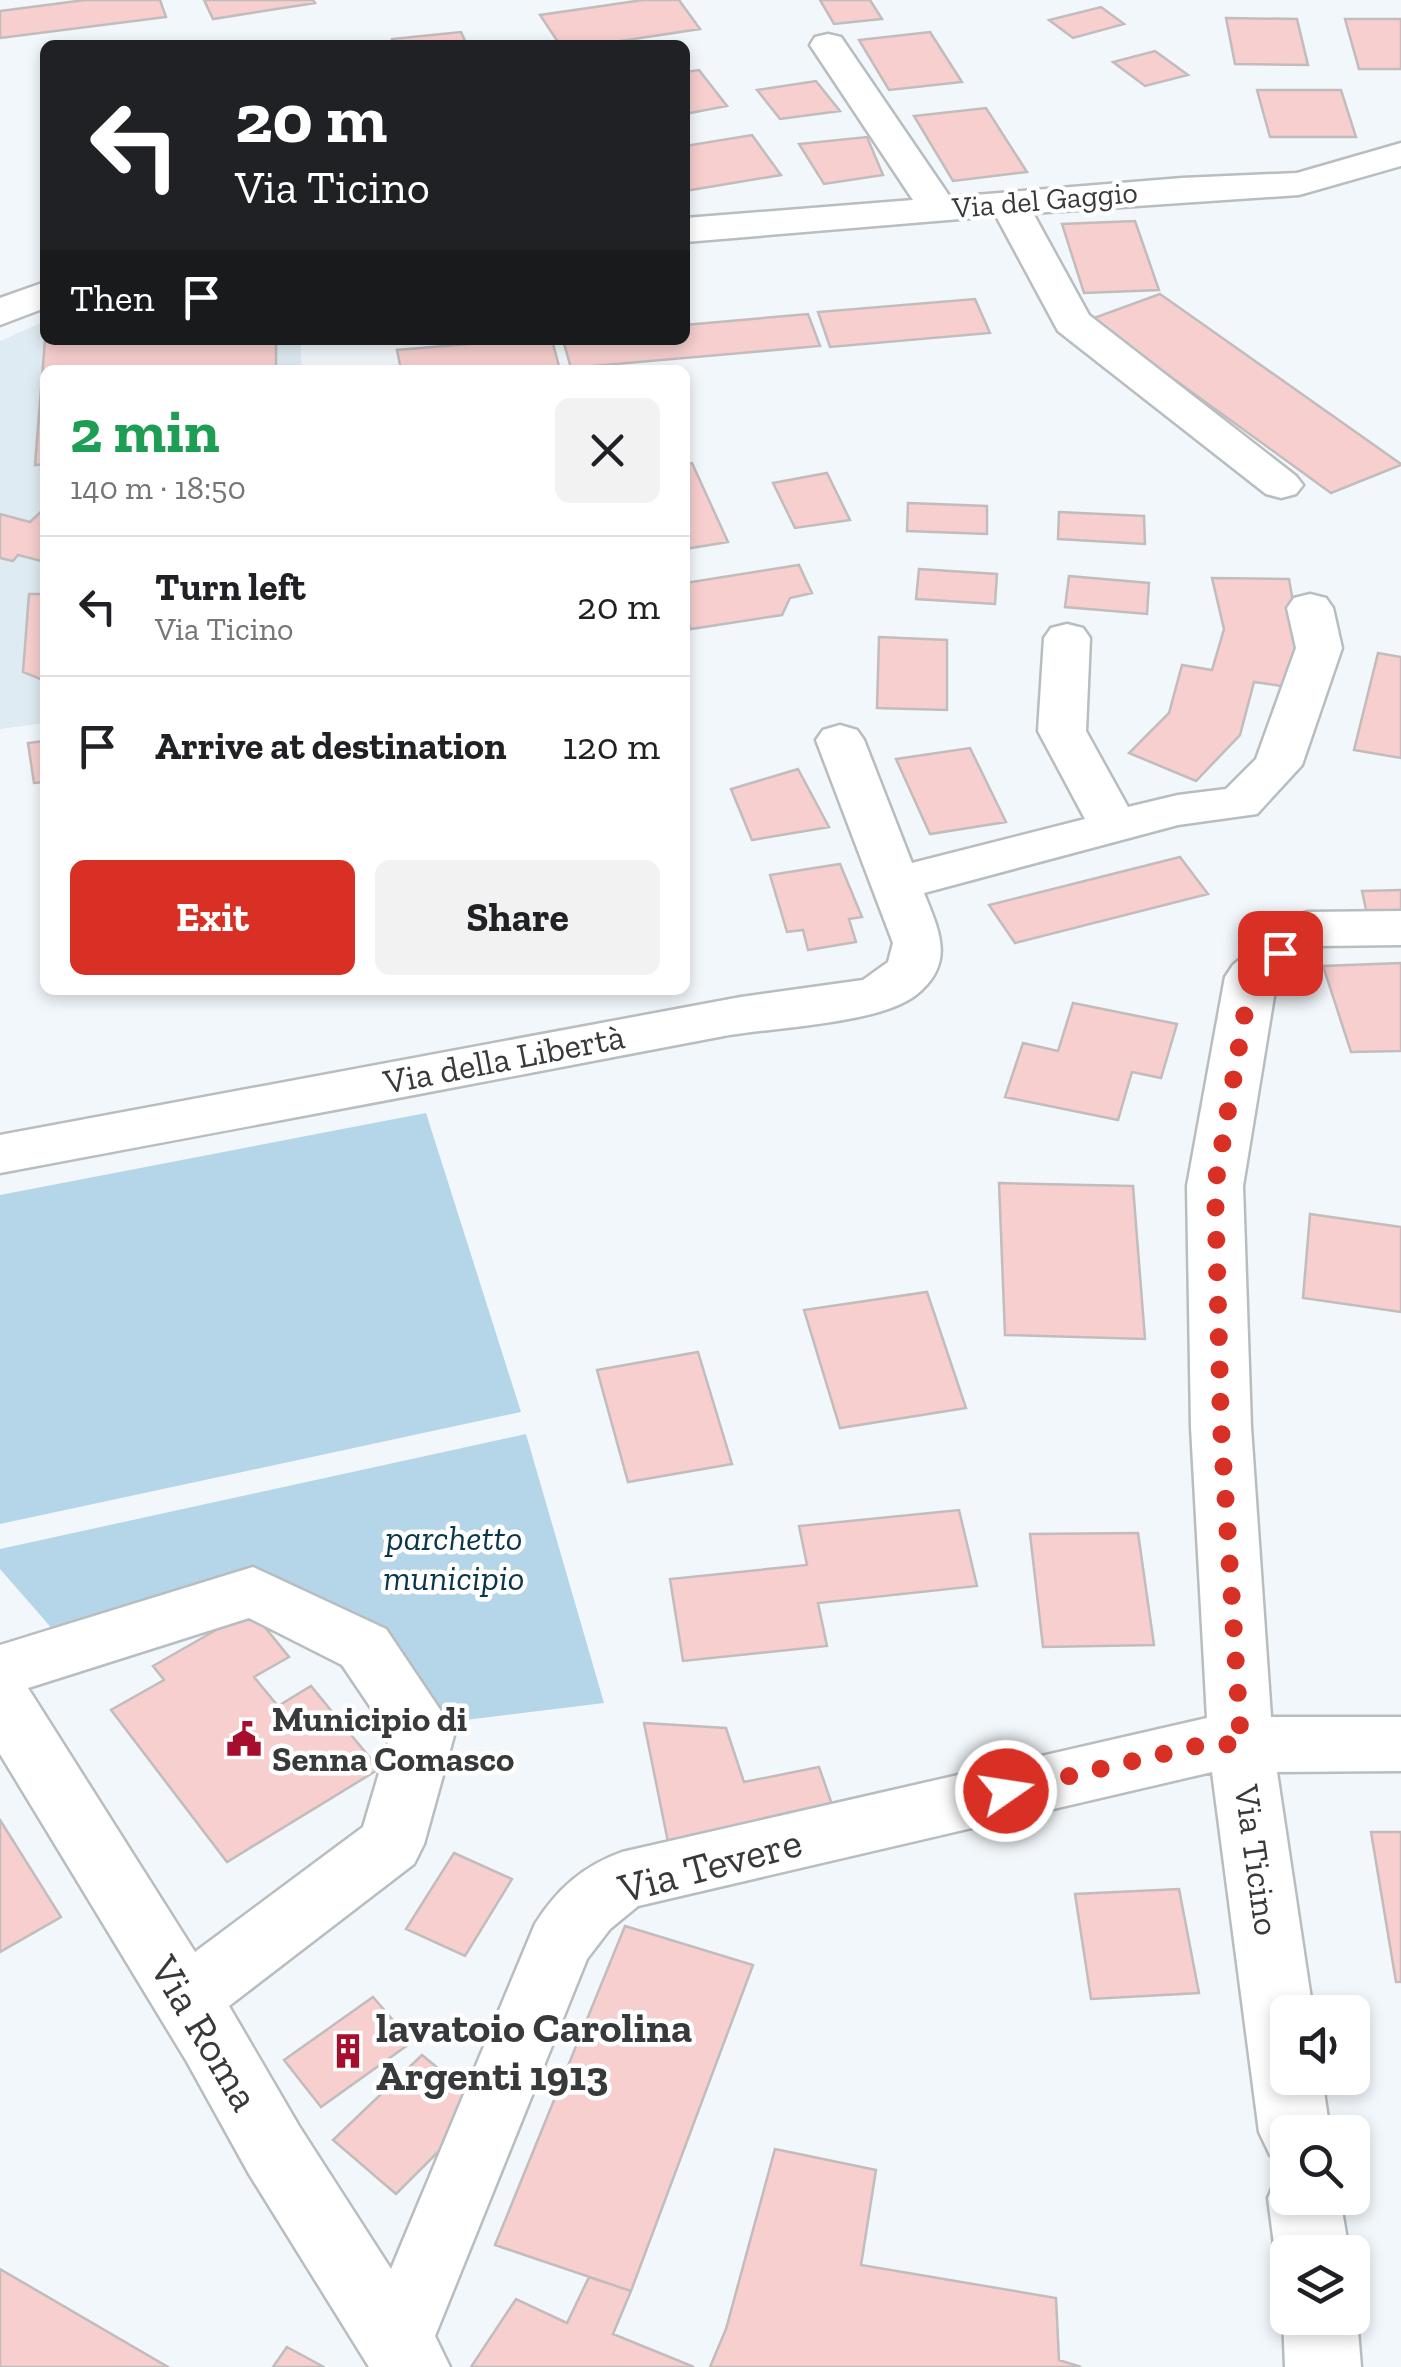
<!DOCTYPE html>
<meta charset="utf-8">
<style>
:root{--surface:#fff;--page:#f2f2f2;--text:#202124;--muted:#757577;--line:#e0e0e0;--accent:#d93025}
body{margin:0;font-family:"Zilla Slab",serif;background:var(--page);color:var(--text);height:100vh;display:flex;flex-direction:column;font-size:38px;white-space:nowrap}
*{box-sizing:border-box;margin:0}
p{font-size:32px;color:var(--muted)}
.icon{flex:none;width:55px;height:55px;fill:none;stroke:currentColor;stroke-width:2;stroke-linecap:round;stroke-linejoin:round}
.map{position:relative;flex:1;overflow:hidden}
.sheet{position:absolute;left:40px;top:365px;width:650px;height:630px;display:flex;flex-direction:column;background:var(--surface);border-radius:15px;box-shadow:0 5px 15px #0003}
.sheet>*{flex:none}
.guide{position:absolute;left:40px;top:40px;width:650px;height:305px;border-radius:15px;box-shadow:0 5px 15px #0003;background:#202124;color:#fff;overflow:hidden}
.fabs{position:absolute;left:1270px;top:1995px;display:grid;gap:20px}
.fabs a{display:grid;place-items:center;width:100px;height:100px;border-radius:15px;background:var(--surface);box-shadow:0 5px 15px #0003;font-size:50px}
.pin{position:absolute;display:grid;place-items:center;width:85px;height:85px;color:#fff;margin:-42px;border-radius:20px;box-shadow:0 5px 15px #0006}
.me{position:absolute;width:110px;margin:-55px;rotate:77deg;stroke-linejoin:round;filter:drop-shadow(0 0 8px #0008)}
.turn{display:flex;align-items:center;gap:35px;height:210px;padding:0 30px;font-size:45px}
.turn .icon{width:130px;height:130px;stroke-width:2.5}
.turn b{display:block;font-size:70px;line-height:85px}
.then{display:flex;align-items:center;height:95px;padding:0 30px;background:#0003;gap:20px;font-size:38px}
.round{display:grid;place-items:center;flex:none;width:105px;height:105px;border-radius:15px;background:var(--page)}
.headline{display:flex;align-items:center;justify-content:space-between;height:170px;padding:0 30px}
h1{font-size:60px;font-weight:800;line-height:75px;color:#1e9e55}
.primary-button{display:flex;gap:20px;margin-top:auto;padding:20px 30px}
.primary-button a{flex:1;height:115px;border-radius:15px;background:var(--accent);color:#fff;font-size:40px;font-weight:800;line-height:115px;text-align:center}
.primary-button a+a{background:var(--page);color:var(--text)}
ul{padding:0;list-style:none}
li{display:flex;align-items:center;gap:30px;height:140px;padding:0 30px;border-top:2px solid var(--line)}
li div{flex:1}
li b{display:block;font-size:38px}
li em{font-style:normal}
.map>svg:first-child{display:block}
.built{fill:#dfebf2}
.green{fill:#b5d5e8}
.building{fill:#f6cfce;stroke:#c2bcbc;stroke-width:2.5}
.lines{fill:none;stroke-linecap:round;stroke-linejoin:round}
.minor-casing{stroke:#b8bdc0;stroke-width:5}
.minor{fill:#fff;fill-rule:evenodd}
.route{stroke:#d93025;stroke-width:18;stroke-dasharray:0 32.4}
.labels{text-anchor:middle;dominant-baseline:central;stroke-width:9;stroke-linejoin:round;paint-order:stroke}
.far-street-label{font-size:30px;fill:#37393a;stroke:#fff}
.street-label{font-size:35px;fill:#37393a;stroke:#fff}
.park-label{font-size:35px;font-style:italic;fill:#0a364b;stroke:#fff}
.poi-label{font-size:35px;font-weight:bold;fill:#37393a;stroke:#fff;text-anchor:start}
.near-street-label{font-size:42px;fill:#37393a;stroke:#fff}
.near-poi-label{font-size:42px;font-weight:bold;fill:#37393a;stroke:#fff;text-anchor:start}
</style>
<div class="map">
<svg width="1401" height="2367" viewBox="0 0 1401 2367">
<rect width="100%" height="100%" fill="#f2f7fb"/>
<path class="built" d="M 45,321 L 45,340 L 300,340 L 302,370 L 45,370 L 45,723 L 0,729 L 0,341 Z"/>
<path class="green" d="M 426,1113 L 521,1412 L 0,1524 L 0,1195 Z
M 526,1434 L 604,1703 L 449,1722 L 380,1631 L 253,1573 L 55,1632 L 0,1569 L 0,1549 Z"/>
<path class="building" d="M 85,0 L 160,0 L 166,17 L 0,38 L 0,11 Z
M 204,0 L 313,0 L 315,3 L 213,19 Z
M 643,0 L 679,0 L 700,29 L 594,45 L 560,45 L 540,15 Z
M 820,0 L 870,0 L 882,19 L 834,24 Z
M 1101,7 L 1124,24 L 1073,38 L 1049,20 Z
M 1226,18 L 1297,19 L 1308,65 L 1235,64 Z
M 1345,19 L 1401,19 L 1401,69 L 1359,69 Z
M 461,32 L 467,45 L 394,45 L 392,39 Z
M 930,32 L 962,82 L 889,90 L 859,40 Z
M 1155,51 L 1188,75 L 1145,86 L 1113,62 Z
M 699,70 L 727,106 L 685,114 L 685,72 Z
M 816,81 L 840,111 L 780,119 L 757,90 Z
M 1257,90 L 1341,90 L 1356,137 L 1270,137 Z
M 986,108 L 1027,172 L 953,181 L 914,116 Z
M 752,135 L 781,175 L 685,191 L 685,146 Z
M 867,137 L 883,175 L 824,184 L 799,144 Z
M 1135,221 L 1159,290 L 1084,293 L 1062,224 Z
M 1160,294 L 1401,464 L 1401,465 L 1331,493 L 1091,319 Z
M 975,299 L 990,333 L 830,347 L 818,312 Z
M 808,314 L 820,346 L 571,368 L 563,340 L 685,340 L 685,325 Z
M 45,340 L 276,340 L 276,370 L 45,370 L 45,464 L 35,465 Z
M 515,340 L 552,340 L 560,370 L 401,370 L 397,350 Z
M 692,463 L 728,542 L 685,549 L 685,464 Z
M 827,473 L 850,520 L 795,528 L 773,483 Z
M 908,503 L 987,506 L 987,534 L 907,531 Z
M 45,508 L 45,562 L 18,555 L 13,561 L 0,558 L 0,514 L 30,522 Z
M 1059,512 L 1144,516 L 1145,544 L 1058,539 Z
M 799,565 L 812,593 L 790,598 L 782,615 L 691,629 L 685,615 L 685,583 Z
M 919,569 L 997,574 L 995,604 L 916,599 Z
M 1069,576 L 1149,583 L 1147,614 L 1065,607 Z
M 1212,578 L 1289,579 L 1299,636 L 1282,686 L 1254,682 L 1240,735 L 1196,781 L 1129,753 L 1169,713 L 1182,665 L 1212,670 L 1224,629 Z
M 29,594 L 45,594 L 45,681 L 23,672 Z
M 879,637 L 947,640 L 947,710 L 877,708 Z
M 1378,653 L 1401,657 L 1401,758 L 1354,750 Z
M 45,741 L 45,782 L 34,783 L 28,743 Z
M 970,748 L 1006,822 L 930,834 L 896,759 Z
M 798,769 L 829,827 L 752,840 L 731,789 Z
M 1180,857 L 1208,894 L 1015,943 L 989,905 Z
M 840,864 L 862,917 L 849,919 L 856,942 L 808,950 L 803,930 L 787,932 L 770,875 Z
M 1401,890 L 1401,928 L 1370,928 L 1362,891 Z
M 1401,963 L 1401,1051 L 1351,1052 L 1323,966 Z
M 1073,1003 L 1177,1024 L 1161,1078 L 1132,1072 L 1118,1120 L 1005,1097 L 1023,1043 L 1058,1051 Z
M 999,1183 L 1133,1186 L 1145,1339 L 1005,1335 Z
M 1310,1214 L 1401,1227 L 1401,1312 L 1303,1298 Z
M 927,1292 L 966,1408 L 840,1428 L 804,1310 Z
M 698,1352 L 732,1464 L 628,1482 L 597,1370 Z
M 959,1510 L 977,1586 L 818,1603 L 827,1646 L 683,1661 L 670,1579 L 807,1565 L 799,1526 Z
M 1138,1533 L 1154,1645 L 1043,1647 L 1030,1534 Z
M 251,1610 L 289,1657 L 254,1677 L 278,1706 L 311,1686 L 379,1769 L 227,1862 L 111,1710 L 164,1680 L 153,1666 Z
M 644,1723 L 726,1728 L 744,1782 L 819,1767 L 835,1813 L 670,1852 Z
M 0,1820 L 61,1917 L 0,1952 Z
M 1371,1832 L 1401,1832 L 1401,1982 L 1396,1982 Z
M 454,1853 L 512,1879 L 465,1956 L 406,1929 Z
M 1179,1889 L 1199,1993 L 1091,1999 L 1075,1894 Z
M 625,1926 L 753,1965 L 631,2291 L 495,2245 Z
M 373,1997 L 412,2042 L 321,2107 L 284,2060 Z
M 422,2055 L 484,2106 L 396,2194 L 333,2140 Z
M 775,2149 L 876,2170 L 861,2265 L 1056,2298 L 1059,2360 L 1081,2367 L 710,2367 L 726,2329 Z
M 0,2269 L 168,2367 L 0,2367 Z
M 589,2277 L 631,2291 L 613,2334 L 694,2367 L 471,2367 L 516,2299 L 567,2323 Z
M 287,2347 L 324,2367 L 273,2367 Z"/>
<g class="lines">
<defs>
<path id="minor" d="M 828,34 L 841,37 L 950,197 L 1182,178 L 1297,173 L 1401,143 L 1401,166 L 1299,195 L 1033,213 L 1089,315 L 1296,476 L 1303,485 L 1296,494 L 1281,498 L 1266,494 L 1058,331 L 996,216 L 685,242 L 685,218 L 913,200 L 810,45 L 815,37 Z
M 45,282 L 45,308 L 0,325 L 0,298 Z
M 1310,594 L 1326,598 L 1333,608 L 1342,648 L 1302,765 L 1257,814 L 1178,825 L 924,893 C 939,931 956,963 916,995 C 879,1024 774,1027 724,1036 C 483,1082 241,1128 0,1173 L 0,1135 L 741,997 L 863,980 L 888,962 L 893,943 L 816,740 L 823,730 L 840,725 L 857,730 L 864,740 L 912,863 L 1085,819 L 1038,731 L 1044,638 L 1051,628 L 1067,624 L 1083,628 L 1090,638 L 1086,731 L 1128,807 L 1178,795 L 1226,789 L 1256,759 L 1296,648 L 1287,608 L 1294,598 Z
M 1401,911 L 1401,945 L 1320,946 L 1276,984 L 1243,1186 L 1251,1427 L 1271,1717 L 1401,1717 L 1401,1771 L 1277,1772 L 1313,2012 L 1288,2012 L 1288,2078 L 1322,2078 L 1330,2132 L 1288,2132 L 1288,2162 L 1270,2155 L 1259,2132 L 1212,1772 L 638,1906 L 610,1929 L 587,1959 L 435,2336 L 450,2367 L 369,2367 L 249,2174 L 187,2062 L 0,1754 L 0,1645 L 253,1567 L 386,1629 L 455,1732 L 424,1844 L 414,1864 L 229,2006 L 299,2126 L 391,2269 L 535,1924 C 557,1889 583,1866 622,1852 L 1207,1718 L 1191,1427 L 1187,1186 L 1225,977 L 1233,965 L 1290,917 L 1308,912 ZM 249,1618 L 342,1665 L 390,1736 L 363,1827 L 195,1952 L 28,1688 Z
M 1288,2170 L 1288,2198 L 1340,2198 L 1349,2252 L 1288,2252 L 1288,2277 L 1275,2252 L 1268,2198 L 1278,2174 Z
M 1288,2307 L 1288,2318 L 1352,2318 L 1352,2307 L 1357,2318 L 1361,2367 L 1285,2367 L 1283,2318 Z"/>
</defs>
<use href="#minor" class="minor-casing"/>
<use href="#minor" class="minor"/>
</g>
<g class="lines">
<path class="route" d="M 1006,1791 L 1201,1745 L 1241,1744 L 1221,1427 L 1215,1186 L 1251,977 L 1280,953"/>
</g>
<defs>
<symbol id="civic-bare" viewBox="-9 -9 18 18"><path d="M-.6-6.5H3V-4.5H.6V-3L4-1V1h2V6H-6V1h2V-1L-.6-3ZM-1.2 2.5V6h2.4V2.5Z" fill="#a70d2d" stroke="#fff" stroke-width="2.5" paint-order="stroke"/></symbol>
<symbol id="building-bare" viewBox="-9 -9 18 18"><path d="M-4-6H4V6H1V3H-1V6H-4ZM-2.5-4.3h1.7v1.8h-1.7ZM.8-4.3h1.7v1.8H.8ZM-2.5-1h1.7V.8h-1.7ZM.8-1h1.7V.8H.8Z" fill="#a70d2d" stroke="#fff" stroke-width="2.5" paint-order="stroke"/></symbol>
</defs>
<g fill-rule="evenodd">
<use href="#civic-bare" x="219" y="1714" width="50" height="50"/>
<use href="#building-bare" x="323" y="2026" width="50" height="50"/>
</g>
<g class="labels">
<g class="far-street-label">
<text transform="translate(1045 200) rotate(-5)">Via del Gaggio</text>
</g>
<g class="street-label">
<text transform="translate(504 1059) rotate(-11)">Via della Libertà</text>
<text transform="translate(1257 1860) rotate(82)">Via Ticino</text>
</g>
<g class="park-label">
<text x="454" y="1538">parchetto<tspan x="454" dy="40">municipio</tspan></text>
</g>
<g class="poi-label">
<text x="272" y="1719">Municipio di<tspan x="272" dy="40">Senna Comasco</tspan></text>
</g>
<g class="near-street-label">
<text transform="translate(710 1865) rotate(-15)">Via Tevere</text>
<text transform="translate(205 2033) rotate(59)">Via Roma</text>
</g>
<g class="near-poi-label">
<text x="376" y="2027">lavatoio Carolina<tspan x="376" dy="48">Argenti 1913</tspan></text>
</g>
</g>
</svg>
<div class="fabs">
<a><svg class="icon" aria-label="sound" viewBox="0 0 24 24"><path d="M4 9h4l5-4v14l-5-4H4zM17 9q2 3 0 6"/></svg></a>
<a><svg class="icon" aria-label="search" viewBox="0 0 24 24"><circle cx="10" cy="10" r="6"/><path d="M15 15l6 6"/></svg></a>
<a><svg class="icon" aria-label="layers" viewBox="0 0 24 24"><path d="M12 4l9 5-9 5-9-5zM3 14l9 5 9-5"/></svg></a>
</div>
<div class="pin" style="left:1280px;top:953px;background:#d93025"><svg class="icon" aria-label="arrive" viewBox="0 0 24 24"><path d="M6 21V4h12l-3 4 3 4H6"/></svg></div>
<svg class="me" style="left:1006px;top:1791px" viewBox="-20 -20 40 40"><circle r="17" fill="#d93025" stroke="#fff" stroke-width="3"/><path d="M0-11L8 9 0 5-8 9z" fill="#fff"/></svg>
<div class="guide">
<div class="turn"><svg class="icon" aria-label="left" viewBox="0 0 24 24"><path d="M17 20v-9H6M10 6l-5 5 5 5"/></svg><div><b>20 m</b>Via Ticino</div></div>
<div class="then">Then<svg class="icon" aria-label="arrive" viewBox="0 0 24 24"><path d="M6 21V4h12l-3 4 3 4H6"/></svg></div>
</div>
<section class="sheet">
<div class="headline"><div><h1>2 min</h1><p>140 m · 18:50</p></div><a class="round"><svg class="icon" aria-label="close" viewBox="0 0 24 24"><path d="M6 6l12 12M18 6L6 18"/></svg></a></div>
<ul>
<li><svg class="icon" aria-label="left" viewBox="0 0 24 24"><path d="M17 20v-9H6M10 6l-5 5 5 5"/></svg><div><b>Turn left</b><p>Via Ticino</p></div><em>20 m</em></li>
<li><svg class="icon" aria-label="arrive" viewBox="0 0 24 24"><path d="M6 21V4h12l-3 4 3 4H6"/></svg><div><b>Arrive at destination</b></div><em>120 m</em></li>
</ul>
<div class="primary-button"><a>Exit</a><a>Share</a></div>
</section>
</div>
